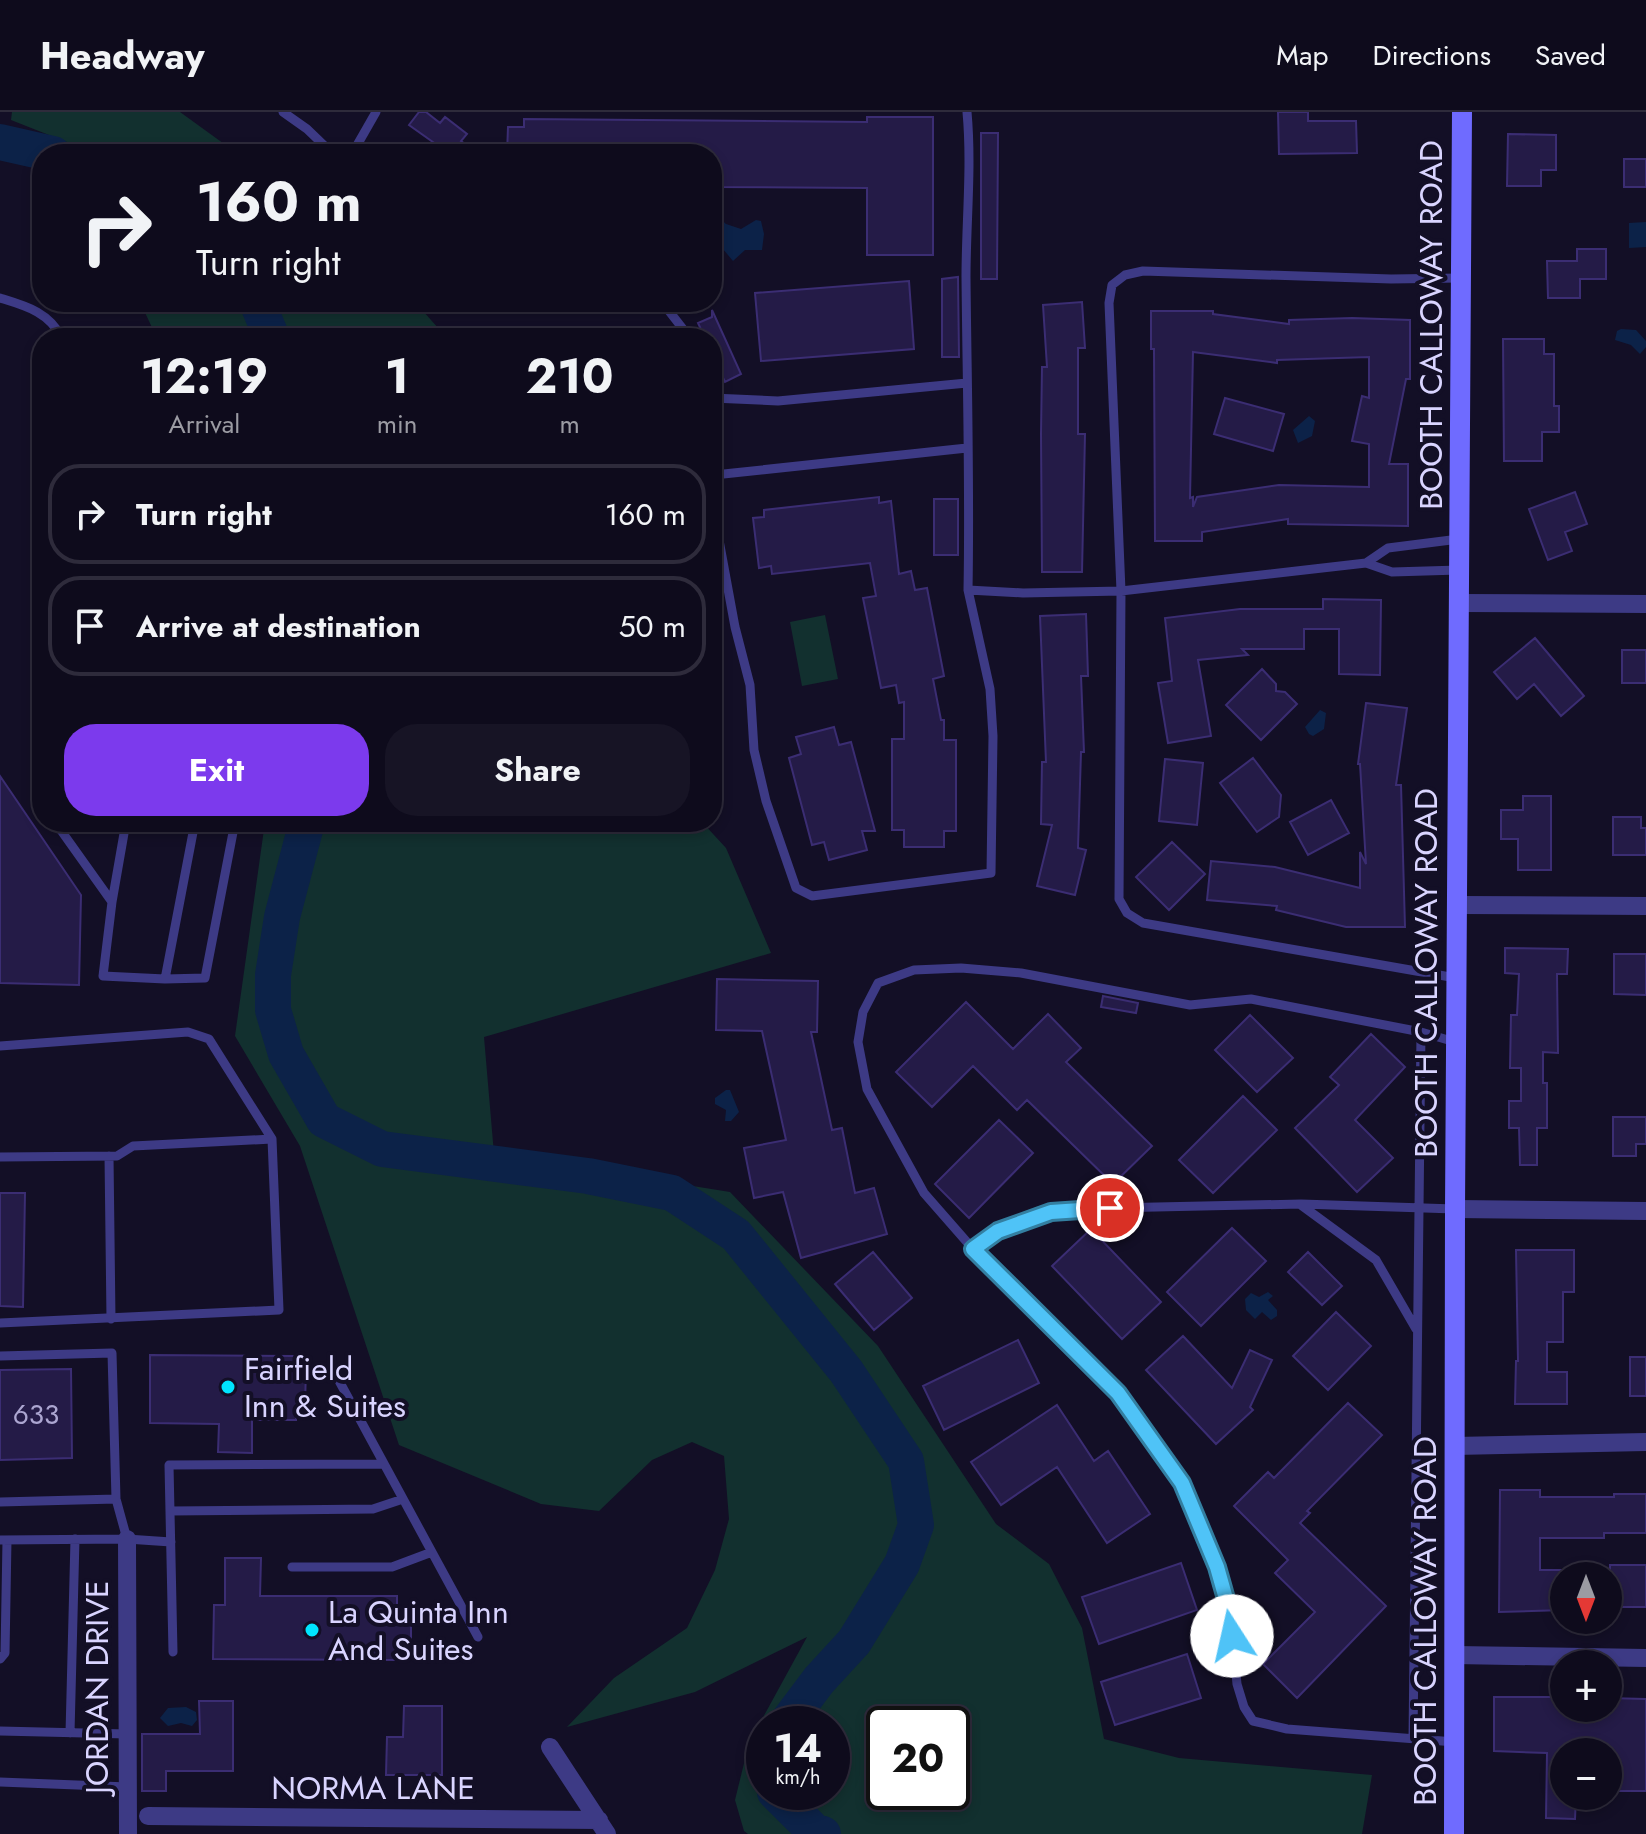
<!DOCTYPE html>
<meta charset="utf-8">
<style>
:root{--surface:#0e0b1c;--page:#171425;--text:#f1f3f6;--muted:#9b9ba3;--line:#2e2b3b;--accent:#7c3aed}
body{margin:0;font-family:Jost,sans-serif;background:var(--page);color:var(--text);height:100vh;display:flex;flex-direction:column;font-size:30px;white-space:nowrap}
*{box-sizing:border-box;margin:0}
p{font-size:26px;color:var(--muted)}
.icon{flex:none;width:44px;height:44px;fill:none;stroke:currentColor;stroke-width:2;stroke-linecap:round;stroke-linejoin:round}
.map{position:relative;flex:1;overflow:hidden}
.panel{position:absolute;left:32px;top:216px;width:690px;height:504px;display:flex;flex-direction:column;background:var(--surface);border-radius:32px;box-shadow:0 4px 12px #0003,0 0 0 2px var(--line)}
.panel>*{flex:none}
.banner{position:absolute;left:32px;top:32px;width:690px;height:168px;border-radius:32px;box-shadow:0 4px 12px #0003,0 0 0 2px var(--line);background:#0e0b1c;color:var(--text);overflow:hidden}
.needle{width:52px;rotate:180deg}
.fabs{position:absolute;left:1550px;top:1450px;display:grid;gap:16px}
.fabs a{display:grid;place-items:center;width:72px;height:72px;border-radius:50%;background:var(--surface);box-shadow:0 4px 12px #0003,0 0 0 2px var(--line);font-size:40px}
.speed{position:absolute;left:746px;top:1594px;display:flex;gap:16px;font-size:40px;font-weight:700;text-align:center}
.speed>*{display:grid;place-content:center;width:104px;height:104px;border-radius:50%;background:var(--surface);box-shadow:0 4px 12px #0003,0 0 0 2px var(--line);line-height:1}
.speed small{font-size:20px;font-weight:400}
.speed .limit{border:4px solid #111;border-radius:12px;background:#fff;color:#111}
.pin{position:absolute;display:grid;place-items:center;width:68px;height:68px;color:#fff;margin:-34px;border:4px solid #fff;border-radius:50%;box-shadow:0 2px 8px #0007}
.me{position:absolute;width:88px;margin:-44px;rotate:350deg;stroke-linejoin:round;filter:drop-shadow(0 0 6px #0008)}
.turn{display:flex;align-items:center;gap:28px;height:168px;padding:0 32px;font-size:36px}
.turn .icon{width:104px;height:104px;stroke-width:2.5}
.turn b{display:block;font-size:56px;line-height:68px}
.eta{display:flex;justify-content:space-evenly;align-items:center;height:136px;text-align:center}
.eta b{font-size:48px;font-weight:700;line-height:56px}
.cta{display:flex;gap:16px;margin-top:auto;padding:16px 32px}
.cta a{flex:1;height:92px;border-radius:32px;background:var(--accent);color:#fff;font-size:32px;font-weight:700;line-height:92px;text-align:center}
.cta a+a{background:var(--page);color:var(--text)}
ul{padding:0;list-style:none}
li{display:flex;align-items:center;gap:24px;height:100px;margin:0 16px 12px;padding:0 16px;border:4px solid var(--line);border-radius:32px}
li div{flex:1}
li b{display:block;font-size:30px}
li em{font-style:normal}
header{display:flex;align-items:center;gap:48px;box-sizing:border-box;height:112px;padding:0 40px;background:var(--surface);border-bottom:2px solid var(--line)}
header strong{font-size:38px}
nav{display:flex;gap:44px;margin-inline-start:auto;font-size:28px}
.map>svg:first-child{display:block}
.green{fill:#12302f;fill-rule:evenodd}
.water{fill:#0c2248}
.lines{fill:none;stroke-linecap:round;stroke-linejoin:round}
.river{stroke:#0c2248;stroke-width:36}
.building{fill:#241b47;stroke:#3b2d73;stroke-width:2;fill-rule:evenodd}
.lane{stroke:#3d3a85;stroke-width:9}
.street{stroke:#3d3a85;stroke-width:18}
.secondary{stroke:#6f6bff;stroke-width:20}
.route-casing{stroke:#337fa1;stroke-width:20}
.route{stroke:#4fc3f7;stroke-width:14}
.poi-dot{fill:#00e5ff;stroke:#130f26;stroke-width:3}
.labels{text-anchor:middle;dominant-baseline:central;stroke-width:8;stroke-linejoin:round;paint-order:stroke}
.number-label{font-size:28px;fill:#aca6d1}
.street-label{font-size:32px;fill:#d9d4ff;stroke:#130f26}
.poi-label{font-size:32px;fill:#d9d4ff;stroke:#130f26;text-anchor:start}
</style>
<header>
<strong>Headway</strong>
<nav><a>Map</a><a>Directions</a><a>Saved</a></nav>
</header>
<div class="map">
<svg width="1646" height="1722" viewBox="0 0 1646 1722">
<rect width="100%" height="100%" fill="#130f26"/>
<path class="green" d="M 12,0 L 180,0 L 238,42 L 97,42 L 11,8 Z
M 140,190 L 415,190 L 447,226 L 157,226 Z
M 825,503 L 838,567 L 802,574 L 790,510 Z
M 265,710 L 702,710 L 726,736 L 771,841 L 484,925 L 494,1042 L 730,1080 L 878,1234 L 996,1412 L 1049,1452 L 1082,1516 L 1104,1627 L 1179,1646 L 1372,1663 L 1362,1722 L 748,1722 L 744,1719 L 735,1688 L 749,1631 L 807,1525 L 695,1580 L 567,1615 L 614,1566 L 687,1516 L 715,1458 L 729,1407 L 724,1344 L 692,1330 L 652,1348 L 599,1399 L 541,1392 L 399,1333 L 300,1034 L 235,924 ZM 832,1612 L 832,1680 L 764,1680 L 764,1612 ZM 952,1612 L 952,1680 L 884,1680 L 884,1612 Z"/>
<path class="water" d="M 712,99 L 726,112 L 741,117 L 756,108 L 761,109 L 764,122 L 762,138 L 745,138 L 733,149 L 712,124 Z
M 1646,110 L 1646,135 L 1629,136 L 1629,111 Z
M 1621,217 L 1636,218 L 1646,229 L 1646,235 L 1640,242 L 1631,233 L 1615,228 L 1617,219 Z
M 1309,304 L 1315,309 L 1312,324 L 1298,331 L 1293,318 Z
M 1320,598 L 1326,601 L 1324,617 L 1313,624 L 1309,622 L 1305,615 Z
M 726,978 L 730,978 L 739,1000 L 731,1009 L 725,1009 L 726,998 L 715,992 L 715,986 Z
M 1268,1180 L 1273,1184 L 1268,1188 L 1277,1198 L 1277,1204 L 1271,1208 L 1262,1200 L 1255,1207 L 1246,1198 L 1245,1187 L 1251,1181 L 1259,1185 Z
M 186,1595 L 196,1600 L 197,1608 L 192,1614 L 181,1611 L 168,1614 L 160,1606 L 168,1596 Z"/>
<g class="lines">
<path class="river" d="M 0,30 L 53,42
M 257,190 L 272,226
M 307,710 L 282,805 L 273,863 L 273,898 L 286,942 L 324,1008 L 382,1037 L 588,1064 L 672,1081 L 736,1123 L 846,1259 L 906,1349 L 916,1413 L 902,1452 L 854,1530 L 819,1568 L 786,1612
M 775,1680 L 814,1719 L 823,1722"/>
</g>
<path class="building" d="M 419,0 L 426,0 L 440,11 L 445,5 L 467,22 L 461,29 L 478,42 L 430,42 L 437,33 L 409,13 Z
M 1278,0 L 1308,0 L 1308,9 L 1356,9 L 1357,41 L 1279,42 Z
M 867,5 L 933,5 L 933,143 L 867,143 L 867,76 L 712,75 L 712,42 L 507,42 L 508,15 L 524,15 L 524,7 L 867,10 Z
M 981,21 L 998,21 L 997,167 L 981,167 Z
M 1508,22 L 1556,23 L 1556,58 L 1541,58 L 1541,74 L 1507,74 Z
M 1624,47 L 1646,47 L 1646,75 L 1624,75 Z
M 1577,137 L 1606,137 L 1606,167 L 1580,167 L 1580,186 L 1548,186 L 1547,149 L 1577,149 Z
M 958,165 L 959,245 L 942,245 L 942,167 Z
M 909,169 L 914,237 L 761,249 L 755,181 Z
M 1082,190 L 1085,236 L 1078,236 L 1078,322 L 1085,322 L 1082,460 L 1042,460 L 1041,322 L 1042,255 L 1047,255 L 1043,193 Z
M 712,198 L 741,262 L 725,270 L 712,242 L 712,226 L 705,226 L 698,211 L 712,205 Z
M 1151,199 L 1213,199 L 1213,202 L 1289,212 L 1289,208 L 1352,206 L 1410,208 L 1410,267 L 1406,267 L 1389,352 L 1408,352 L 1408,414 L 1288,412 L 1288,407 L 1202,420 L 1202,429 L 1155,429 L 1154,237 L 1151,237 ZM 1193,240 L 1277,251 L 1277,248 L 1369,245 L 1369,286 L 1362,284 L 1352,329 L 1369,332 L 1369,375 L 1279,373 L 1197,385 L 1193,395 L 1193,385 L 1190,386 Z
M 1503,227 L 1544,227 L 1544,242 L 1554,242 L 1554,294 L 1559,294 L 1559,320 L 1542,320 L 1542,349 L 1504,349 Z
M 1225,286 L 1284,302 L 1273,339 L 1214,322 Z
M 1575,380 L 1587,412 L 1565,420 L 1572,439 L 1548,448 L 1529,397 Z
M 879,385 L 879,391 L 891,389 L 899,462 L 911,459 L 915,478 L 927,476 L 944,564 L 933,567 L 941,608 L 944,608 L 944,628 L 956,628 L 956,719 L 944,719 L 944,735 L 904,735 L 904,718 L 892,718 L 892,627 L 904,627 L 904,590 L 899,591 L 896,573 L 881,576 L 863,486 L 876,484 L 870,451 L 772,462 L 771,454 L 759,456 L 753,406 L 764,405 L 764,398 Z
M 934,387 L 958,387 L 958,443 L 934,443 Z
M 1323,487 L 1381,488 L 1380,563 L 1339,562 L 1339,517 L 1304,517 L 1304,537 L 1242,537 L 1248,543 L 1198,548 L 1211,624 L 1168,631 L 1158,571 L 1172,569 L 1165,506 L 1240,497 L 1323,497 Z
M 1086,502 L 1088,564 L 1081,564 L 1084,640 L 1081,640 L 1078,736 L 1086,738 L 1075,783 L 1037,774 L 1052,713 L 1041,712 L 1042,650 L 1046,650 L 1040,504 Z
M 1535,526 L 1584,584 L 1561,604 L 1534,572 L 1517,587 L 1494,560 Z
M 1622,538 L 1646,538 L 1646,571 L 1622,571 Z
M 1262,557 L 1276,572 L 1276,579 L 1285,580 L 1297,592 L 1261,628 L 1226,593 Z
M 1366,591 L 1407,596 L 1396,673 L 1401,673 L 1405,815 L 1346,815 L 1276,798 L 1277,794 L 1207,788 L 1211,749 L 1275,755 L 1360,776 L 1360,740 L 1366,752 L 1360,652 L 1358,652 Z
M 834,615 L 839,633 L 851,630 L 875,719 L 862,719 L 867,738 L 829,748 L 824,730 L 812,733 L 789,646 L 801,642 L 796,625 Z
M 1253,646 L 1281,683 L 1279,705 L 1257,720 L 1220,671 Z
M 1165,647 L 1203,651 L 1197,713 L 1159,709 Z
M 0,664 L 81,783 L 79,873 L 0,871 Z
M 1523,684 L 1551,684 L 1551,758 L 1518,758 L 1518,727 L 1501,727 L 1501,698 L 1523,698 Z
M 1331,688 L 1349,721 L 1308,743 L 1290,710 Z
M 1613,705 L 1641,705 L 1641,716 L 1646,716 L 1646,743 L 1613,743 Z
M 1172,730 L 1205,762 L 1169,798 L 1136,765 Z
M 1505,836 L 1568,837 L 1567,862 L 1557,862 L 1558,941 L 1543,940 L 1543,971 L 1547,971 L 1547,1016 L 1537,1016 L 1537,1053 L 1520,1053 L 1519,1016 L 1509,1016 L 1509,989 L 1521,989 L 1521,956 L 1510,956 L 1511,903 L 1517,903 L 1519,862 L 1505,861 Z
M 1614,842 L 1646,842 L 1646,883 L 1614,882 Z
M 717,867 L 818,869 L 817,920 L 811,920 L 832,1018 L 842,1016 L 855,1081 L 874,1076 L 887,1122 L 801,1146 L 783,1080 L 754,1086 L 744,1036 L 786,1028 L 762,919 L 716,918 Z
M 1103,884 L 1138,891 L 1136,901 L 1101,895 Z
M 966,890 L 1013,937 L 1048,902 L 1081,936 L 1066,950 L 1152,1034 L 1113,1072 L 1027,988 L 1017,998 L 973,954 L 932,995 L 896,960 Z
M 1250,903 L 1293,946 L 1257,980 L 1215,938 Z
M 1371,922 L 1405,955 L 1355,1008 L 1393,1046 L 1357,1080 L 1295,1016 L 1339,973 L 1330,965 Z
M 1243,984 L 1277,1018 L 1213,1081 L 1179,1048 Z
M 1613,1005 L 1646,1005 L 1646,1032 L 1636,1032 L 1636,1044 L 1613,1044 Z
M 999,1008 L 1033,1041 L 969,1106 L 935,1072 Z
M 0,1081 L 25,1081 L 23,1195 L 0,1194 Z
M 1232,1116 L 1266,1149 L 1201,1214 L 1167,1180 Z
M 1091,1117 L 1161,1190 L 1122,1227 L 1052,1154 Z
M 1516,1138 L 1574,1138 L 1574,1180 L 1563,1180 L 1563,1230 L 1547,1230 L 1547,1260 L 1567,1260 L 1567,1292 L 1515,1292 L 1516,1249 L 1518,1249 Z
M 873,1140 L 912,1186 L 874,1218 L 835,1172 Z
M 1308,1140 L 1342,1174 L 1322,1193 L 1288,1160 Z
M 1336,1200 L 1371,1234 L 1328,1278 L 1293,1244 Z
M 1183,1224 L 1232,1276 L 1250,1238 L 1272,1248 L 1250,1295 L 1253,1298 L 1216,1332 L 1146,1258 Z
M 1018,1228 L 1039,1271 L 944,1318 L 923,1274 Z
M 150,1243 L 294,1244 L 294,1253 L 306,1253 L 305,1296 L 296,1296 L 296,1308 L 252,1308 L 252,1341 L 218,1340 L 219,1312 L 150,1311 Z
M 1630,1245 L 1646,1245 L 1646,1284 L 1630,1284 Z
M 71,1257 L 72,1346 L 0,1348 L 0,1258 Z
M 1348,1291 L 1382,1323 L 1307,1399 L 1310,1401 L 1300,1411 L 1386,1494 L 1297,1586 L 1263,1552 L 1315,1500 L 1275,1461 L 1288,1448 L 1234,1394 L 1268,1360 L 1274,1366 Z
M 1057,1293 L 1094,1349 L 1108,1339 L 1150,1402 L 1107,1431 L 1057,1355 L 1001,1393 L 971,1350 Z
M 1500,1378 L 1540,1378 L 1540,1385 L 1614,1385 L 1614,1382 L 1646,1382 L 1646,1421 L 1604,1421 L 1604,1426 L 1540,1426 L 1540,1458 L 1564,1458 L 1564,1498 L 1499,1500 Z
M 225,1446 L 261,1446 L 260,1484 L 397,1484 L 397,1495 L 411,1495 L 411,1540 L 398,1540 L 398,1548 L 213,1547 L 214,1493 L 225,1493 Z
M 1181,1451 L 1197,1498 L 1099,1532 L 1082,1485 Z
M 1610,1453 L 1646,1453 L 1646,1495 L 1610,1495 Z
M 1187,1542 L 1201,1586 L 1115,1613 L 1101,1570 Z
M 1494,1585 L 1564,1585 L 1564,1596 L 1608,1596 L 1608,1586 L 1646,1587 L 1646,1679 L 1613,1679 L 1613,1639 L 1564,1640 L 1564,1684 L 1576,1684 L 1575,1707 L 1546,1706 L 1547,1641 L 1494,1639 Z
M 199,1589 L 233,1589 L 233,1659 L 166,1659 L 166,1679 L 142,1679 L 142,1622 L 200,1622 Z
M 404,1594 L 442,1594 L 442,1663 L 386,1663 L 387,1625 L 403,1625 Z"/>
<g class="lines">
<path class="lane" d="M 283,0 L 307,17 L 333,42
M 967,0 C 972,55 966,111 966,165 C 967,270 970,374 968,478
M 352,42 L 376,0
M 0,186 C 26,194 49,200 62,226
M 662,190 L 690,226
M 712,286 L 778,289 L 967,271
M 712,332 L 719,428 L 735,515 L 750,573 L 754,638 L 766,689 L 796,776 L 812,784 L 991,761 L 993,624 L 990,577 L 968,478 L 1023,481 L 1121,479 L 1366,451 L 1392,460 L 1459,458
M 714,363 L 967,336
M 1366,451 L 1388,436 L 1459,427
M 55,710 L 112,790 L 103,864 L 165,867 L 205,866 L 235,710
M 112,790 L 126,710
M 1456,866 L 1143,811 L 1127,801 L 1119,787 L 1121,479 L 1109,191 L 1112,173 L 1125,163 L 1143,159 L 1391,167 L 1460,166
M 165,867 L 195,710
M 0,934 L 188,920 L 209,927 L 272,1027 L 279,1198 L 0,1211
M 109,1044 L 111,1207
M 0,1045 L 117,1044 L 133,1034 L 272,1027
M 1301,1093 L 1376,1148 L 1416,1217
M 973,1137 L 998,1119 L 1051,1100 L 1110,1096 L 1301,1092 L 1455,1097
M 0,1244 L 112,1241 L 116,1387 L 0,1390
M 331,1254 L 478,1525
M 116,1387 L 127,1427
M 170,1399 L 373,1397 L 403,1387
M 0,1428 L 127,1427 L 171,1430
M 292,1455 L 392,1455 L 432,1440
M 173,1540 L 169,1353 L 384,1352
M 0,1547 L 5,1541 L 7,1428
M 0,1619 L 127,1622
M 70,1621 L 75,1427
M 1413,1627 L 1421,920
M 1455,1630 L 1287,1617 L 1253,1609 L 1244,1595 L 1237,1572 L 1230,1501 L 1217,1455 L 1182,1371 L 1118,1281 L 973,1137 L 924,1081 L 867,977 L 858,930 L 863,900 L 878,871 L 914,858 L 961,856 L 1021,861 L 1190,893 L 1251,887 L 1421,920 L 1455,930
M 0,1670 L 128,1675"/>
<path class="street" d="M 1459,491 L 1646,492
M 1457,793 L 1646,794
M 1455,1097 L 1646,1099
M 1455,1334 L 1646,1330
M 127,1427 L 128,1722
M 1454,1543 L 1646,1546
M 550,1635 L 607,1722
M 148,1704 L 599,1708"/>
<path class="secondary" d="M 1454,1722 L 1455,1097 L 1462,0"/>
</g>
<g class="lines">
<defs>
<path id="route" d="M 1110,1096 L 1051,1100 L 998,1119 L 973,1137 L 1118,1281 L 1182,1371 L 1217,1455 L 1230,1501 L 1232,1524"/>
</defs>
<use href="#route" class="route-casing"/>
<use href="#route" class="route"/>
</g>
<g class="poi-dot">
<circle cx="228" cy="1275" r="8"/>
<circle cx="312" cy="1518" r="8"/>
</g>
<g class="labels">
<g class="number-label">
<text x="36" y="1302">633</text>
</g>
<g class="street-label">
<text transform="translate(1431 213) rotate(-90)">BOOTH CALLOWAY ROAD</text>
<text transform="translate(1426 861) rotate(-90)">BOOTH CALLOWAY ROAD</text>
<text transform="translate(1425 1509) rotate(-90)">BOOTH CALLOWAY ROAD</text>
<text transform="translate(97 1575) rotate(-90)">JORDAN DRIVE</text>
<text x="373" y="1676">NORMA LANE</text>
</g>
<g class="poi-label">
<text x="244" y="1257">Fairfield<tspan x="244" dy="37">Inn &amp; Suites</tspan></text>
<text x="328" y="1500">La Quinta Inn<tspan x="328" dy="37">And Suites</tspan></text>
</g>
</g>
</svg>
<div class="fabs">
<a><svg class="needle" viewBox="-14 -14 28 28"><path d="M0-13l5 13h-10z" fill="#e53935"/><path d="M0 13l5-13h-10z" fill="#9b9ba3"/></svg></a>
<a>+</a>
<a>−</a>
</div>
<div class="speed"><div>14<small>km/h</small></div><div class="limit">20</div></div>
<div class="pin" style="left:1110px;top:1096px;background:#d93025"><svg class="icon" aria-label="arrive" viewBox="0 0 24 24"><path d="M6 21V4h12l-3 4 3 4H6"/></svg></div>
<svg class="me" style="left:1232px;top:1524px" viewBox="-20 -20 40 40"><circle r="19" fill="#fff"/><path d="M0-13L10 11 0 6-10 11z" fill="#4fc3f7"/></svg>
<div class="banner">
<div class="turn"><svg class="icon" aria-label="right" viewBox="0 0 24 24"><path d="M7 20v-9h11M14 6l5 5-5 5"/></svg><div><b>160 m</b>Turn right</div></div>
</div>
<section class="panel">
<div class="eta">
<div><b>12:19</b><p>Arrival</p></div>
<div><b>1</b><p>min</p></div>
<div><b>210</b><p>m</p></div>
</div>
<ul>
<li><svg class="icon" aria-label="right" viewBox="0 0 24 24"><path d="M7 20v-9h11M14 6l5 5-5 5"/></svg><div><b>Turn right</b></div><em>160 m</em></li>
<li><svg class="icon" aria-label="arrive" viewBox="0 0 24 24"><path d="M6 21V4h12l-3 4 3 4H6"/></svg><div><b>Arrive at destination</b></div><em>50 m</em></li>
</ul>
<div class="cta"><a>Exit</a><a>Share</a></div>
</section>
</div>
